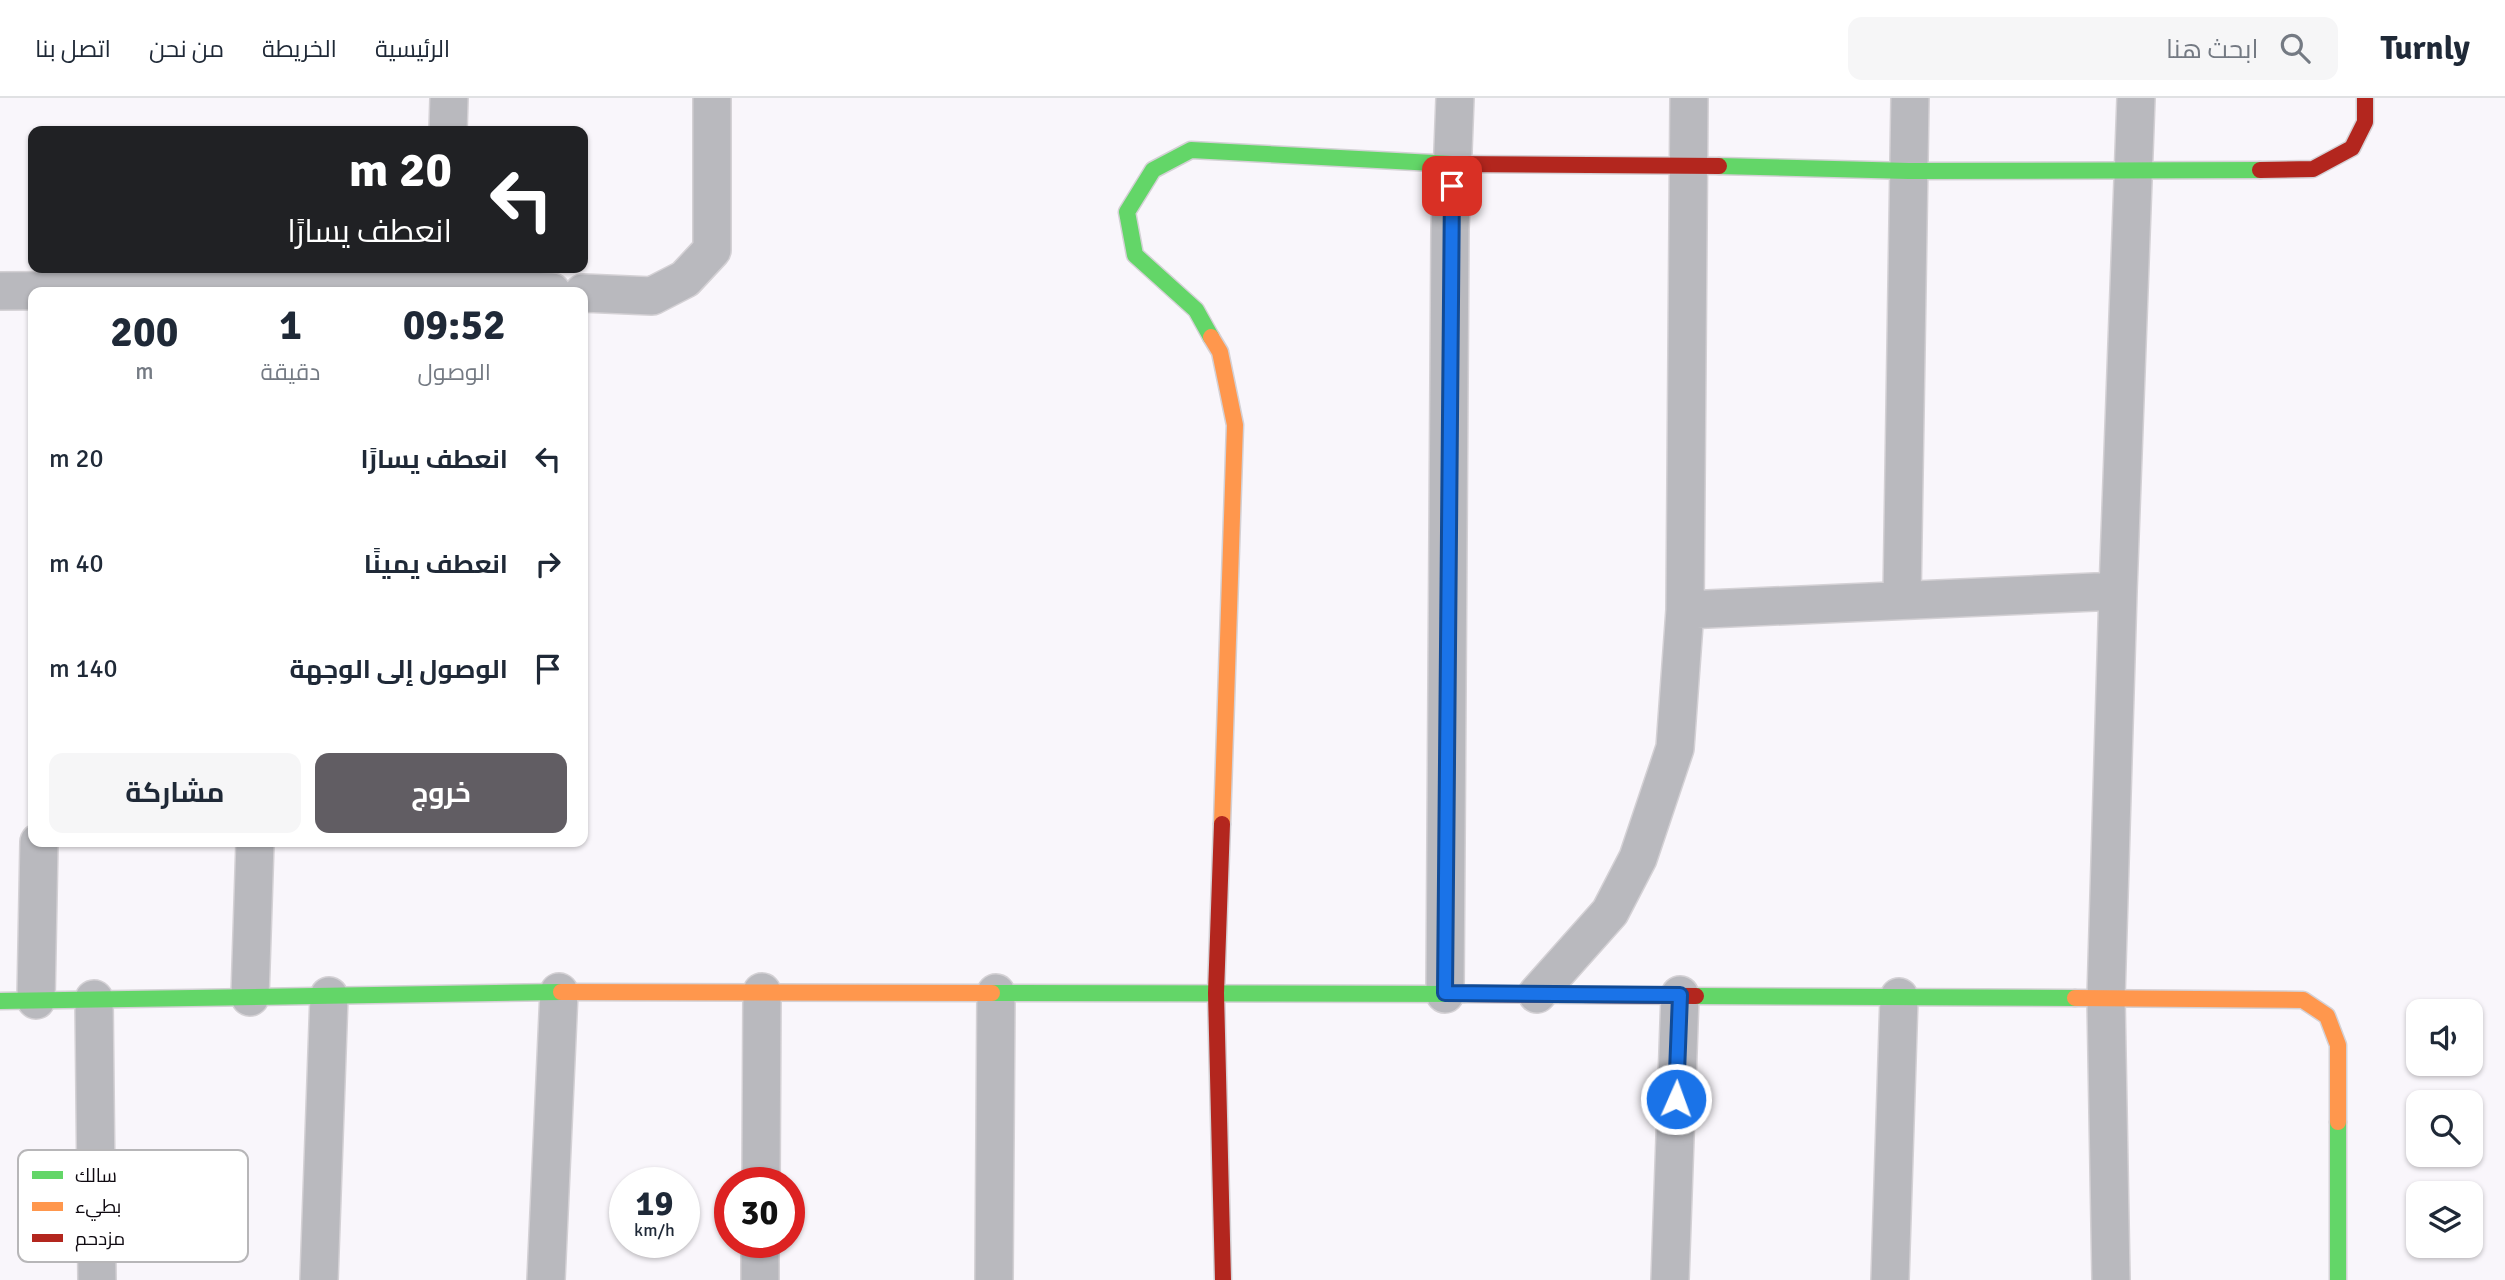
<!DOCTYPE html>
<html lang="ar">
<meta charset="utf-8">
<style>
:root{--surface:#fff;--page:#f6f6f7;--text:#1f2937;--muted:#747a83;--line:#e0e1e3;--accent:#615d63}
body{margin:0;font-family:Signika,Cairo,sans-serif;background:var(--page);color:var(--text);direction:rtl;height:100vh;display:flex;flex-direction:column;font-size:26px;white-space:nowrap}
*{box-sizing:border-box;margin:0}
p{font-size:23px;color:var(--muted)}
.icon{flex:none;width:38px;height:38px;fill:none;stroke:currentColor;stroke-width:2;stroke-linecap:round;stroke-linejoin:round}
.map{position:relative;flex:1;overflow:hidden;direction:ltr}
.details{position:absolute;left:28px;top:189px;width:560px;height:560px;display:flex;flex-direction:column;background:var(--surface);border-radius:14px;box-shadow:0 2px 5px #0004;direction:rtl}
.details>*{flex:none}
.hud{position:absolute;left:28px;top:28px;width:560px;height:147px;border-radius:14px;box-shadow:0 2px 5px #0004;direction:rtl;background:#202124;color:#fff;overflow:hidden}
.controls{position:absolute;left:2406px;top:901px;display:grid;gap:14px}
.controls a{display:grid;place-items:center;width:77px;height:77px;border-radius:14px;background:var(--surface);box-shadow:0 2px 5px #0004;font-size:35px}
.speed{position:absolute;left:609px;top:1069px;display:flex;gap:14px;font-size:35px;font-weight:700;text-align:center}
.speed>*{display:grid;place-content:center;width:91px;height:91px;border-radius:50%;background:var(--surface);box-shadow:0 2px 5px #0004;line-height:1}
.speed small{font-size:18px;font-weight:400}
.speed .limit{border:10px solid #d22;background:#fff;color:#111}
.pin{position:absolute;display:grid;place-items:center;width:60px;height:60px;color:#fff;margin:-30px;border-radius:14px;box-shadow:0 4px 10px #0006}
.me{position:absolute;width:77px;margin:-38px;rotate:2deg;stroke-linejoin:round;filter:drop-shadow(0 0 5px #0008)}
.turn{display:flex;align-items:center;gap:24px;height:147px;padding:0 21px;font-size:32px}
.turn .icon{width:91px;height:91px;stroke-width:2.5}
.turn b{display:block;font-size:49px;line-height:60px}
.eta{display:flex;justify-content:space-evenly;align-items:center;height:119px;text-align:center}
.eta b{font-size:42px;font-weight:700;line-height:49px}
.button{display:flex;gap:14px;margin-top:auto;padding:14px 21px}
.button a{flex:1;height:80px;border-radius:14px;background:var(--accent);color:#fff;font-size:28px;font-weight:700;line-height:80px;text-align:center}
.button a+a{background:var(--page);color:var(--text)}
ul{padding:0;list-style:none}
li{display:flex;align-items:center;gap:21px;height:105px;padding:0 21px}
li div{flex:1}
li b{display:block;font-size:26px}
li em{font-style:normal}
header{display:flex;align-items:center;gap:42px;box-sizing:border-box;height:98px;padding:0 35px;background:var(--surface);border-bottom:2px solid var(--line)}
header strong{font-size:33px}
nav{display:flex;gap:38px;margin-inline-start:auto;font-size:24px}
.search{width:490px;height:63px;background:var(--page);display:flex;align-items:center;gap:18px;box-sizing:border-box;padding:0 24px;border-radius:14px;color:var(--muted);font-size:26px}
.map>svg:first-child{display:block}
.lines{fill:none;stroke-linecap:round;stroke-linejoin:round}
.street-casing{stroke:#d4d1d5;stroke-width:40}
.fast-casing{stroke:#d4d1d5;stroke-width:19}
.slow-casing{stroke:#d4d1d5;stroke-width:19}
.jam-casing{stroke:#d4d1d5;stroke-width:19}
.street{stroke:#b9b9be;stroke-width:37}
.fast{stroke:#63d668;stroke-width:16}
.slow{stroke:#ff974d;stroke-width:16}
.jam{stroke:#b3261e;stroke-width:16}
.route-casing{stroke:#114b97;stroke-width:18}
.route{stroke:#1a73e8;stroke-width:12}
.key{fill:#fff;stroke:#b7b6b8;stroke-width:2}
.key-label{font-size:19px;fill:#0f0a11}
</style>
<header>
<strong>Turnly</strong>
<div class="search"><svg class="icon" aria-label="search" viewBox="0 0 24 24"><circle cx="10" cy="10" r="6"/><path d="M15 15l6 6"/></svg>ابحث هنا</div>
<nav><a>الرئيسية</a><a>الخريطة</a><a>من نحن</a><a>اتصل بنا</a></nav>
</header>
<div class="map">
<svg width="2505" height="1182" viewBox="0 0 2505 1182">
<rect width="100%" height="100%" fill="#f9f6fb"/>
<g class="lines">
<defs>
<path id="street" d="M 448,33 L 449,0
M 0,193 L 443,190 L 552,194
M 583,195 L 652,198 L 685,181 L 712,152 L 712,0
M 1902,501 L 1910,0
M 1685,512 L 2118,493
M 1445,896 L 1450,131 L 1455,0
M 1537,896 L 1610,814 L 1638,760 L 1675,650 L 1685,512 L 1689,0
M 250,899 L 255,744
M 94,901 L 97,1182
M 36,902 L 39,744
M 761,1085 L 762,894
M 319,1182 L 329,898
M 546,1182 L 559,894
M 760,1182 L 760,1144
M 994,1182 L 996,895
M 1670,1182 L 1680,897
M 1890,1182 L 1899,899
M 2111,1182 L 2106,900 L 2118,493 L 2136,0"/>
<path id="fast" d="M 1719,68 L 1909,73 L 2260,72
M 1211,239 L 1196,212 L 1135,157 L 1127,114 L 1153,72 L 1191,52 L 1452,66
M 992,895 L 1464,896
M 1696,898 L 2075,900
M 0,903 L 561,894
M 2338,1024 L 2338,1182"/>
<path id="slow" d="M 1211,239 L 1220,254 L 1235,327 L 1222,726
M 561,894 L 992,895
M 2075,900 L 2303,902 L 2327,918 L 2338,947 L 2338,1024"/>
<path id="jam" d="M 1452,66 L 1719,68
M 2260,72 L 2313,71 L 2352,50 L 2365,24 L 2365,0
M 1222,726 L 1216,895 L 1223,1182
M 1464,896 L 1696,898"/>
</defs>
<use href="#street" class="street-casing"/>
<use href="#fast" class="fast-casing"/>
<use href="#slow" class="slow-casing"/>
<use href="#jam" class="jam-casing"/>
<use href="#street" class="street"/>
<use href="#fast" class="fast"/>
<use href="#slow" class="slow"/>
<use href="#jam" class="jam"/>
</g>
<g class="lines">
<defs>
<path id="route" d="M 1452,88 L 1445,895 L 1680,897 L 1676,1001"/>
</defs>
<use href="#route" class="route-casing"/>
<use href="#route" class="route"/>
</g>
<rect x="18" y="1052" width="230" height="112" rx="10" class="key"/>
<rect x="32" y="1073" width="31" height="8" fill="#63d668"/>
<rect x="32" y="1104" width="31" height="9" fill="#ff974d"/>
<rect x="32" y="1136" width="31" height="8" fill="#b3261e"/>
<g class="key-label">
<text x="75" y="1084">سالك</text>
<text x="75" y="1115">بطيء</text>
<text x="75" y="1147">مزدحم</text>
</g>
</svg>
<div class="controls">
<a><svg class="icon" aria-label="sound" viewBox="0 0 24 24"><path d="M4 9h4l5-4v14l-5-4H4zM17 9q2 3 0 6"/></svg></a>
<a><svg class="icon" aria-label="search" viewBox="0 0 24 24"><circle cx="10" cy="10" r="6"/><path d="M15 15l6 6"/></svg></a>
<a><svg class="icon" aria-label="layers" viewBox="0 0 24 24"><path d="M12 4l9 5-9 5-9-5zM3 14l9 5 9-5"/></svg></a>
</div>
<div class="speed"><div>19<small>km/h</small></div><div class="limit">30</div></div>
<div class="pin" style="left:1452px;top:88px;background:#d93025"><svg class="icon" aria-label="arrive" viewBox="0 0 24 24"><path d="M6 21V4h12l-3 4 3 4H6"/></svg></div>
<svg class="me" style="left:1676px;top:1001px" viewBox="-20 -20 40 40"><circle r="17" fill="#1a73e8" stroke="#fff" stroke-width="3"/><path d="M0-11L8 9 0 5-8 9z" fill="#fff"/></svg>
<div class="hud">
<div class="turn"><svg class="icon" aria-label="left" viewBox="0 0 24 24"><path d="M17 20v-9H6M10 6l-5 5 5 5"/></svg><div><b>20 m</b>انعطف يسارًا</div></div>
</div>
<section class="details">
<div class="eta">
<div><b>09:52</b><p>الوصول</p></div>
<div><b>1</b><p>دقيقة</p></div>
<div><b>200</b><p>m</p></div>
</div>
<ul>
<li><svg class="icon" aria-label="left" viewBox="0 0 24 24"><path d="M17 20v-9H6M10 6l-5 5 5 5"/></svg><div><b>انعطف يسارًا</b></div><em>20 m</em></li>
<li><svg class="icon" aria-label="right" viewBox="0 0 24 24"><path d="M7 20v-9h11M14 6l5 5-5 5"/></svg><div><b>انعطف يمينًا</b></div><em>40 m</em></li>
<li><svg class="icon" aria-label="arrive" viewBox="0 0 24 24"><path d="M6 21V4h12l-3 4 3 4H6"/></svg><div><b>الوصول إلى الوجهة</b></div><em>140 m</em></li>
</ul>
<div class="button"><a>خروج</a><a>مشاركة</a></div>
</section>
</div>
